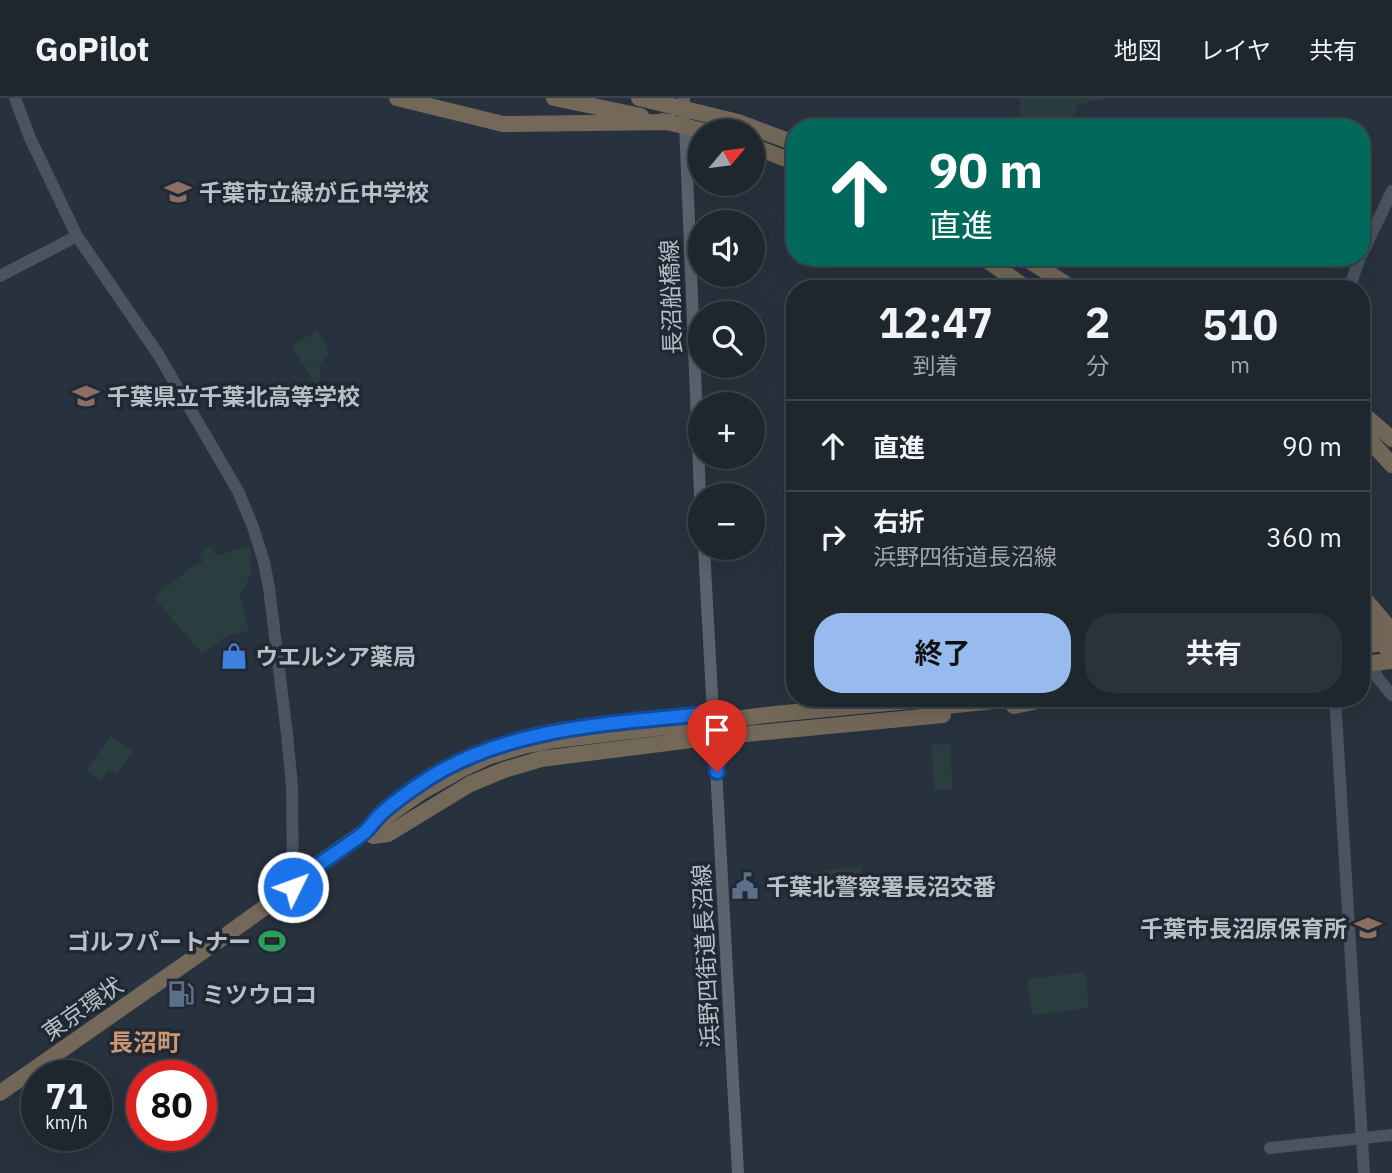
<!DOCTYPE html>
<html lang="ja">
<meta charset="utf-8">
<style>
:root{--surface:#1e262e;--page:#2b323a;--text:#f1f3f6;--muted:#a1a5aa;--line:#3c434a;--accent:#97bbef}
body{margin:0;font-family:"IBM Plex Sans","Noto Sans JP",sans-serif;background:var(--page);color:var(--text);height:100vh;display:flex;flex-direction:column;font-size:26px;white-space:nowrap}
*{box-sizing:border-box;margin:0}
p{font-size:23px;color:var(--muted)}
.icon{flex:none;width:38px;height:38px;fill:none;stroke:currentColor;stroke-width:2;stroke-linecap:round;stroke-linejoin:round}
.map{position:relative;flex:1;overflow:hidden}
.side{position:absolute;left:786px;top:182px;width:584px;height:427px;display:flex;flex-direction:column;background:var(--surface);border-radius:28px;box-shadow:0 7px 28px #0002,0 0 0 2px var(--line)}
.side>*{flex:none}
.guide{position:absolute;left:786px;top:21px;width:584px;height:147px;border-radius:28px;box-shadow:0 7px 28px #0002,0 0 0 2px var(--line);background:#00695c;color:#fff;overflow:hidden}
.needle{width:46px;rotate:61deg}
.tools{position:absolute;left:688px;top:21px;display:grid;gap:14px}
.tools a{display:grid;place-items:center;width:77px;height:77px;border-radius:50%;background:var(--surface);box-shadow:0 7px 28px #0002,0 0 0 2px var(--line);font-size:35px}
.speed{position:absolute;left:21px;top:962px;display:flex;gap:14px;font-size:35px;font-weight:700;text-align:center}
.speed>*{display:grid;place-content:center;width:91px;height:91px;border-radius:50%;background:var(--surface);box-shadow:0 7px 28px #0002,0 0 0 2px var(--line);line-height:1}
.speed small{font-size:18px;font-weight:400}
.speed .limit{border:10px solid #d22;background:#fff;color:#111}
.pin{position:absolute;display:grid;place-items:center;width:60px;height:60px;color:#fff;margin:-72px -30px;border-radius:50% 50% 50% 0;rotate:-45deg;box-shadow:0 0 7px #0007}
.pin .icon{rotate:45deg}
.me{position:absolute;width:77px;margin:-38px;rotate:48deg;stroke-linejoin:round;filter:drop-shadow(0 0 5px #0008)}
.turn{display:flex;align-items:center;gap:24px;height:147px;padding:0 28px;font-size:32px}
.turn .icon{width:91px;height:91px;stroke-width:2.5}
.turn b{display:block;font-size:49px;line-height:60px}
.eta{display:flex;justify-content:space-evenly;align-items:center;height:119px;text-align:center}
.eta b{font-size:42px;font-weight:700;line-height:49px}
.action{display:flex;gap:14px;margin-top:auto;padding:14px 28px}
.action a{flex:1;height:80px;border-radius:28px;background:var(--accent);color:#111;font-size:28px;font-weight:700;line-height:80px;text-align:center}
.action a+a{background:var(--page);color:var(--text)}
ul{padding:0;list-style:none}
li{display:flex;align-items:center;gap:21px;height:91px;padding:0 28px;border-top:2px solid var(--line)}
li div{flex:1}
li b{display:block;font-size:26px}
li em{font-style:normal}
header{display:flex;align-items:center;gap:42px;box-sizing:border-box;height:98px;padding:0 35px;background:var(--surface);border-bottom:2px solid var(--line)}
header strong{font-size:33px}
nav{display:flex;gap:38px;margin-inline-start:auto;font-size:24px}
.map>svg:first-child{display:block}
.green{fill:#2a3d3f}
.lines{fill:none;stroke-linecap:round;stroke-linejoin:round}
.secondary{stroke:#4a5361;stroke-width:12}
.primary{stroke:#5a636e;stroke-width:12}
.highway{stroke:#746959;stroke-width:16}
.route-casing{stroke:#114b97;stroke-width:18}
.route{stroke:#1a73e8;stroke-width:12}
.labels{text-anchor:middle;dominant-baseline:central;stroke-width:7;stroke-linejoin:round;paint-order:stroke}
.poi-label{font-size:23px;font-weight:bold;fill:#b8bfc9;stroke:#202933;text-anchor:start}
.street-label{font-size:23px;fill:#b8bfc9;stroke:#202933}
.neighbourhood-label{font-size:24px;font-weight:bold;fill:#cc9670;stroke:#202933}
</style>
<header>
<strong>GoPilot</strong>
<nav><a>地図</a><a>レイヤ</a><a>共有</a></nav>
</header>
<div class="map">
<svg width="1392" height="1075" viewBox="0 0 1392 1075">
<rect width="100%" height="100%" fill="#28323e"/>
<path class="green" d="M 1021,0 L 1105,0 L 1078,7 L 1070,30 L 1021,30 L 1018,25 Z
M 317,233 L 327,249 L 328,256 L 319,268 L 321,277 L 317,289 L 293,250 L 293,247 Z
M 250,447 L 251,476 L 240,498 L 249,532 L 230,537 L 201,555 L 154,499 L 190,470 L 203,464 L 199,455 L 211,448 L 216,458 Z
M 111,638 L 133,654 L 116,677 L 109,672 L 100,683 L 86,672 Z
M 950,646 L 953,691 L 934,692 L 931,647 Z
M 861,768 L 864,797 L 818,803 L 814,774 Z
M 1085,874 L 1089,910 L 1032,917 L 1027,881 Z"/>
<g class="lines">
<path class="secondary" d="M 15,0 L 30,40 L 77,138 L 158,256 L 238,393 L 253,429 L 264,464 L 269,490 L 287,636 L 292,688 L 293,789
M 1362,156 L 1392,93
M 0,178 L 77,138
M 1349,191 L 1360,159
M 1373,565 L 1377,579 L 1392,597
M 1335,600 L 1364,1075
M 1270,1050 L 1392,1037"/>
<path class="primary" d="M 684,0 L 700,397
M 704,450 L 738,1075"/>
<path class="highway" d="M 397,0 L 503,26 L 671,24
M 554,0 L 641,18
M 639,0 L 738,24 L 794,45
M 663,23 L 704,33
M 752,48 L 794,64
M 982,159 L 1028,191
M 1023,159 L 1074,191
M 1362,315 L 1392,341
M 1362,334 L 1392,367
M 1362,498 L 1392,533
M 1362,521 L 1392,557
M 1362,548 L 1390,544
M 1362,566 L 1392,563
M 1014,608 L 1052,600
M 928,610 L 1023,600
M 373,738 L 388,736 L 470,686 L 504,672 L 541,661 L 715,639 L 943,617
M 0,995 L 225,838 L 293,789 L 309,772 L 423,693 L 464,670 L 490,658 L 523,648 L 556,642 L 775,616 L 939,600"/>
</g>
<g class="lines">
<defs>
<path id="route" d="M 293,789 C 315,766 341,753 365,734 C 370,729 374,723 379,718 C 393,704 410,693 426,682 C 511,627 616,626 713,615 L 717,674"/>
</defs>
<use href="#route" class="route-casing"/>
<use href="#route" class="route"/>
</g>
<defs>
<symbol id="school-bare" viewBox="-9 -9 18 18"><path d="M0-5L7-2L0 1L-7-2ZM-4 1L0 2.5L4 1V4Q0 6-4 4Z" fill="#8d6e63" stroke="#202933" stroke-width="2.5" paint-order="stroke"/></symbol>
<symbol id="shop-bare" viewBox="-9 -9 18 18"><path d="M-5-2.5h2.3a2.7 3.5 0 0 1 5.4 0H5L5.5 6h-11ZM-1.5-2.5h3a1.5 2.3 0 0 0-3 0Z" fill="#3f7fe0" stroke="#202933" stroke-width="2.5" paint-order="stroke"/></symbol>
<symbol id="civic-bare" viewBox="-9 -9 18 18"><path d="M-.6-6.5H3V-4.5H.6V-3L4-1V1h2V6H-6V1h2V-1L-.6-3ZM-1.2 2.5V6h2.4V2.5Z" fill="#5c6f8a" stroke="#202933" stroke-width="2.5" paint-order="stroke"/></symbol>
<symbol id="stadium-bare" viewBox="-9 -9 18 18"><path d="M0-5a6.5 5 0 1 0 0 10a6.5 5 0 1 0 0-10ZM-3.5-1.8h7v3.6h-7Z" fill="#2e9e5b" stroke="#202933" stroke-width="2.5" paint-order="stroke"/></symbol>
<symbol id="fuel-bare" viewBox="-9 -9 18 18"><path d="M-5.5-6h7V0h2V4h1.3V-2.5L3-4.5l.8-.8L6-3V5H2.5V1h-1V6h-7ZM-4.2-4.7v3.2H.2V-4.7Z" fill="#5c6f8a" stroke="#202933" stroke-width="2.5" paint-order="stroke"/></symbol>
</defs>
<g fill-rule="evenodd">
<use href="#school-bare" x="159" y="75" width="38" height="38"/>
<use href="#school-bare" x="67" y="279" width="38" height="38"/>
<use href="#shop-bare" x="215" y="539" width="38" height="38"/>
<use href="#civic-bare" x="726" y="769" width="38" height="38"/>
<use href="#school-bare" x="1349" y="811" width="38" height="38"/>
<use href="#stadium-bare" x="253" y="824" width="38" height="38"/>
<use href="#fuel-bare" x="162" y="877" width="38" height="38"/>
</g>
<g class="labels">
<g class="poi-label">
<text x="199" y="94">千葉市立緑が丘中学校</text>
<text x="107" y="298">千葉県立千葉北高等学校</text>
<text x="255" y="558">ウエルシア薬局</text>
<text x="766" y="788">千葉北警察署長沼交番</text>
<text x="1347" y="830" text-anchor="end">千葉市長沼原保育所</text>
<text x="251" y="843" text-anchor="end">ゴルフパートナー</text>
<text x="202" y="896">ミツウロコ</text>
</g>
<g class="street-label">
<text transform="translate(670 199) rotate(-92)">長沼船橋線</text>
<text transform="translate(705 858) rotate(-93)">浜野四街道長沼線</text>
<text transform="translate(82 910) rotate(-35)">東京環状</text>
</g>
<g class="neighbourhood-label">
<text x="145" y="944">長沼町</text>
</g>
</g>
</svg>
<div class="tools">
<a><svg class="needle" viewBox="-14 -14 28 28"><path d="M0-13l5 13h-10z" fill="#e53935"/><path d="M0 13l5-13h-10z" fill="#a1a5aa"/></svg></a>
<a><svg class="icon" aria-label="sound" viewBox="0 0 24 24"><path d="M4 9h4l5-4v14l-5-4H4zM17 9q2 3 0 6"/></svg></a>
<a><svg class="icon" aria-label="search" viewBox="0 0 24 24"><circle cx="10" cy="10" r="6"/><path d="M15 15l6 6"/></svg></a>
<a>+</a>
<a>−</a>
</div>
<div class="speed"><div>71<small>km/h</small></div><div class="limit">80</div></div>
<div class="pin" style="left:717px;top:674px;background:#d93025"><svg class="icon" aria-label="arrive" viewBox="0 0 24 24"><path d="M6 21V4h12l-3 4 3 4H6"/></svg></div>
<svg class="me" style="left:293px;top:789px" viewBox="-20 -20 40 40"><circle r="17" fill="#1a73e8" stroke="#fff" stroke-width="3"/><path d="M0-11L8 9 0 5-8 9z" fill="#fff"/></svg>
<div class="guide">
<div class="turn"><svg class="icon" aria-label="ahead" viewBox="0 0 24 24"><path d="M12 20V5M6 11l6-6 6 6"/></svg><div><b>90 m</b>直進</div></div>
</div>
<section class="side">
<div class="eta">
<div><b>12:47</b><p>到着</p></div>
<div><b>2</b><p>分</p></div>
<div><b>510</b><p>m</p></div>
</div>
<ul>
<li><svg class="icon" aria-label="ahead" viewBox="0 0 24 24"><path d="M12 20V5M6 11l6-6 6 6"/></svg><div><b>直進</b></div><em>90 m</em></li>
<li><svg class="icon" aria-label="right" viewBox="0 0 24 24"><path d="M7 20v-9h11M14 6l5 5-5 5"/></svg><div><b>右折</b><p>浜野四街道長沼線</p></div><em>360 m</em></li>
</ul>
<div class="action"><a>終了</a><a>共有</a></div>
</section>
</div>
